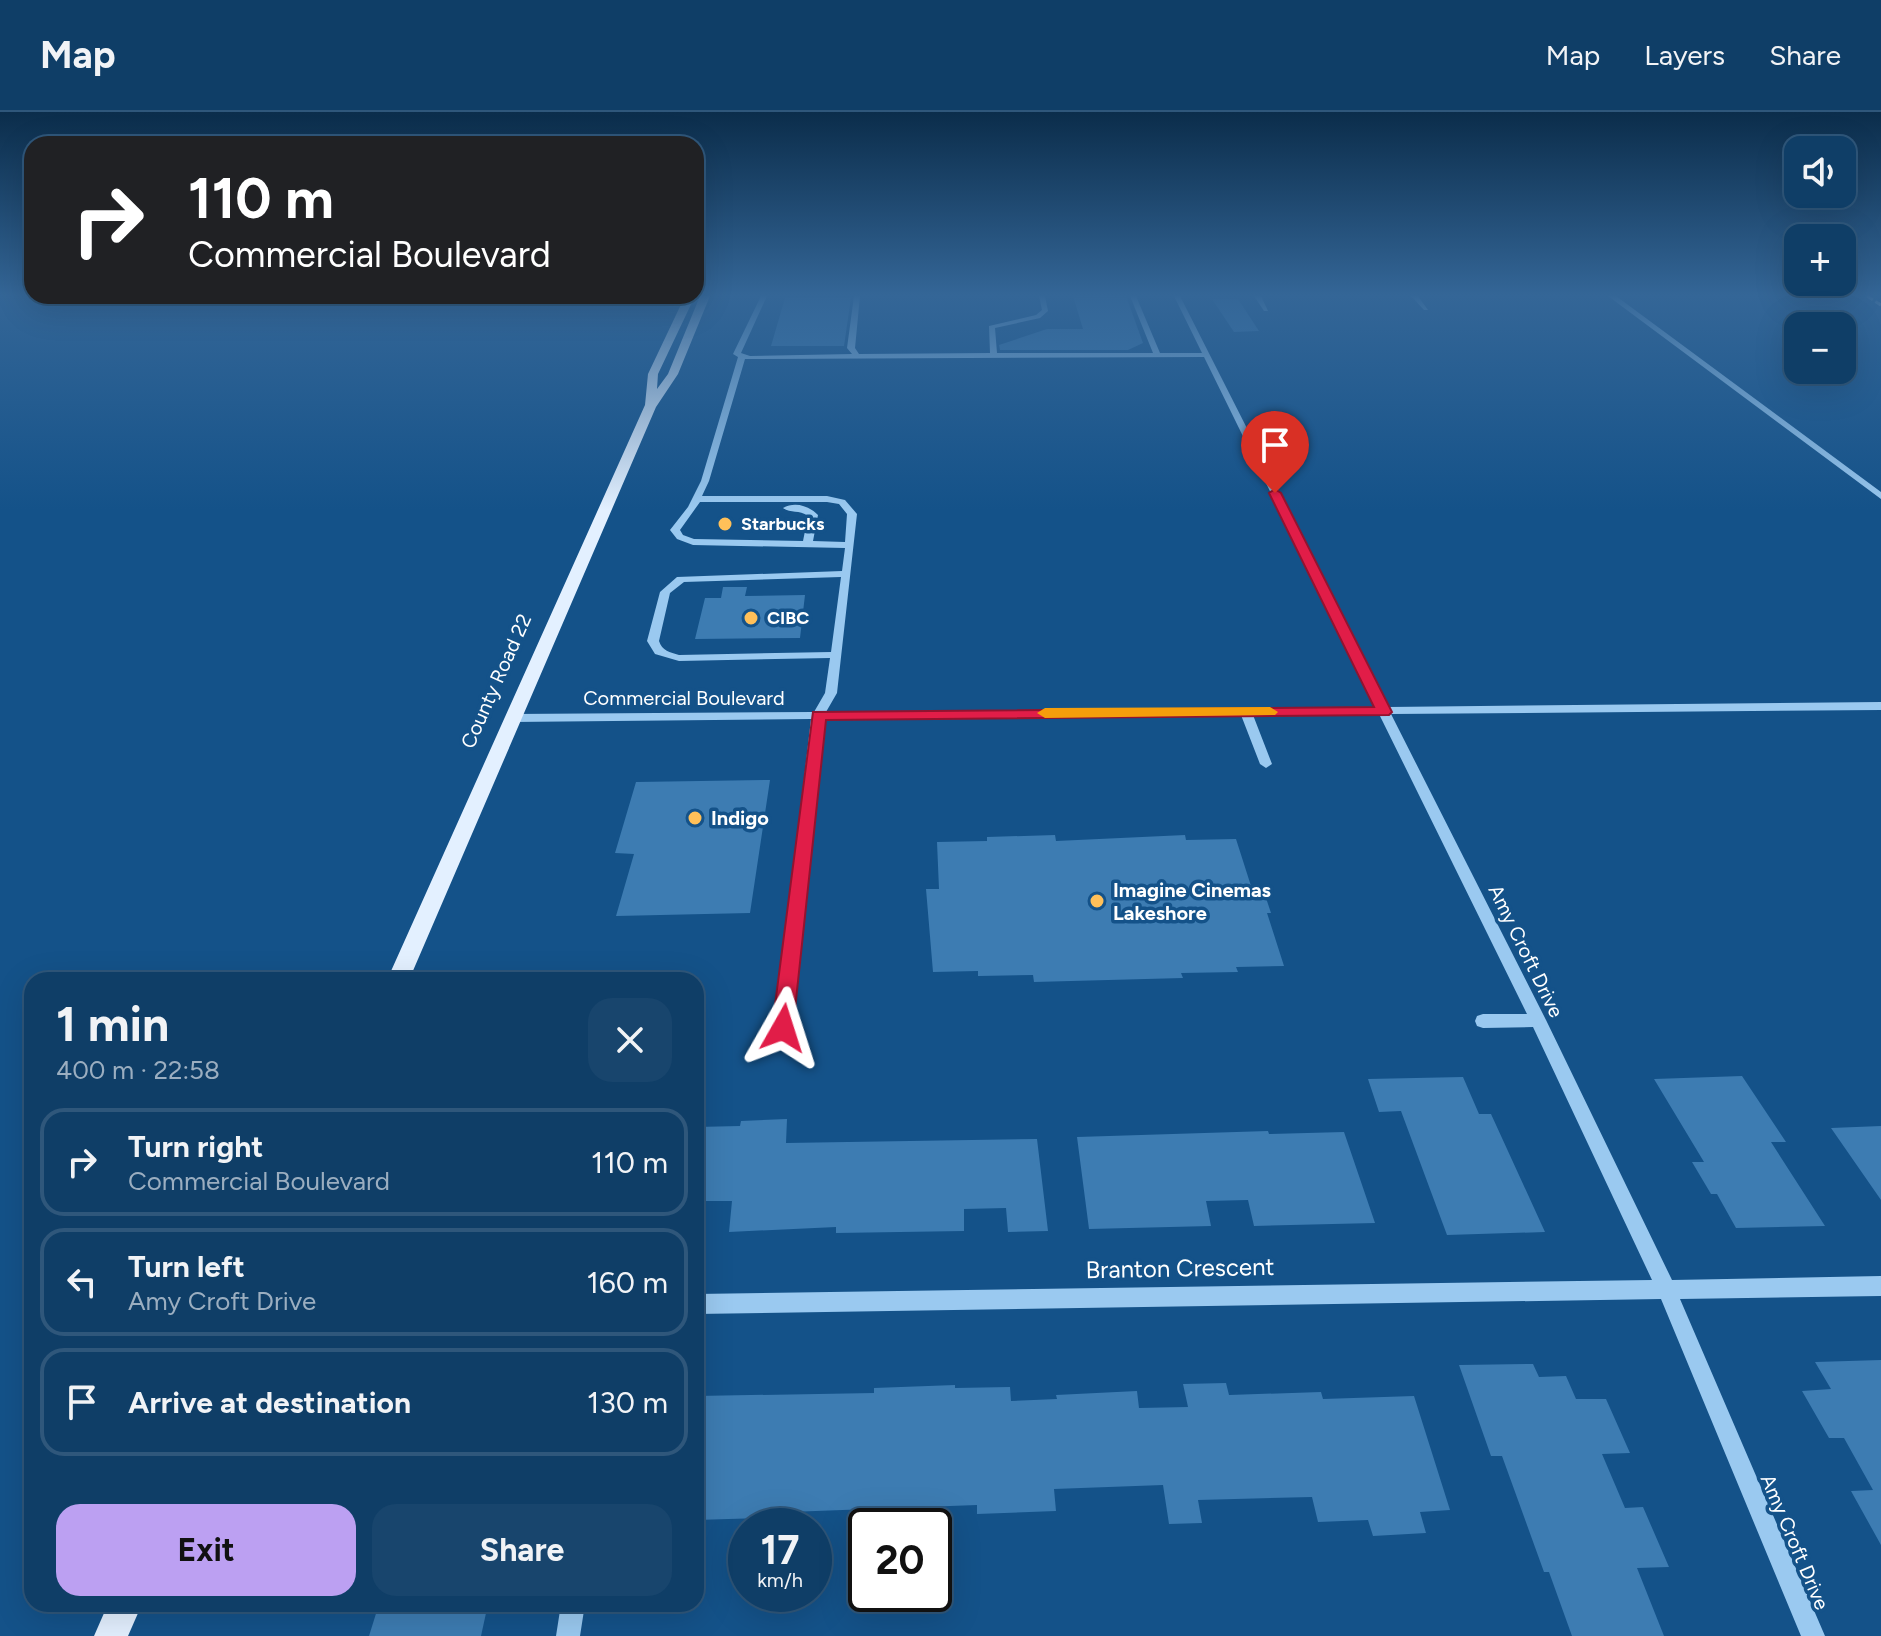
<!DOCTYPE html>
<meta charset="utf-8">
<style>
:root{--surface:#0f3e67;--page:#18456d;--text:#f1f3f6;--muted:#9baec0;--line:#2f577b;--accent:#bca0f2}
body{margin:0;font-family:Figtree,sans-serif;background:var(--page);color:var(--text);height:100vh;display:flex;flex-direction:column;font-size:30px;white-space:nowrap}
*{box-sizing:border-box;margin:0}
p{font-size:26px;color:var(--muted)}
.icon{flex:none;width:44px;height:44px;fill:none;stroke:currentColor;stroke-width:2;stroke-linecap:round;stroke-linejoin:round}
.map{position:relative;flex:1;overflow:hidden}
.side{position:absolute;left:24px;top:860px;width:680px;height:640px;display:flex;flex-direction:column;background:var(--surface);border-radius:24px;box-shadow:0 8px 32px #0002,0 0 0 2px var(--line)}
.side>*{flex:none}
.hud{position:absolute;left:24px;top:24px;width:680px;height:168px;border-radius:24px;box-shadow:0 8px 32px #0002,0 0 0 2px var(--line);background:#202124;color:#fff;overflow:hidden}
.fabs{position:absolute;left:1784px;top:24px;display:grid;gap:16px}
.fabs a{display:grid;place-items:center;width:72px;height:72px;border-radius:16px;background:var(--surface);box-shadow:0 8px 32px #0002,0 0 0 2px var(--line);font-size:40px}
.speed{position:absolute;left:728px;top:1396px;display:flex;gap:16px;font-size:40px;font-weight:700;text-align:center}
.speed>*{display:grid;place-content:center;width:104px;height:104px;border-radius:50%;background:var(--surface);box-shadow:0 8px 32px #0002,0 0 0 2px var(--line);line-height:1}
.speed small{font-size:20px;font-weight:400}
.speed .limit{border:4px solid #111;border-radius:12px;background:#fff;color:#111}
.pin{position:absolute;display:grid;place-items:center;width:68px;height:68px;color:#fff;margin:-82px -34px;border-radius:50% 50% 50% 0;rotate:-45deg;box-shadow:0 0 8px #0007}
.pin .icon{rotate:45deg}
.me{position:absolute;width:88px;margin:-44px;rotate:6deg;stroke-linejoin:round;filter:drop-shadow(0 0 6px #0008)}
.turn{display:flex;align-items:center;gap:28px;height:168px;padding:0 32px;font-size:36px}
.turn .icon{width:104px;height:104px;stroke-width:2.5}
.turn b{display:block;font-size:56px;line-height:68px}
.round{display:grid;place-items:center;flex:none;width:84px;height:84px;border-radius:24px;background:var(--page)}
.overview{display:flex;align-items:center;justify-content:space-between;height:136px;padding:0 32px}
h1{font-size:48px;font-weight:700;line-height:60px}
.button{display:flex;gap:16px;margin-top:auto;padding:16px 32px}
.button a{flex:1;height:92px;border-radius:24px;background:var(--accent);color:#111;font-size:32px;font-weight:700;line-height:92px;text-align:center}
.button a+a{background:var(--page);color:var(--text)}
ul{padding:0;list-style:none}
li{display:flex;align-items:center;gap:24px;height:108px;margin:0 16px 12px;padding:0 16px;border:4px solid var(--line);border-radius:24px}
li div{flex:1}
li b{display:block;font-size:30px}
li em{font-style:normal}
header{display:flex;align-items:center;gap:48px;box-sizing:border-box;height:112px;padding:0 40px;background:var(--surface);border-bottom:2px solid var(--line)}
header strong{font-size:38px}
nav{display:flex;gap:44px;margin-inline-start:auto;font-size:28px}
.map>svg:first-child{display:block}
.building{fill:#3d7cb2}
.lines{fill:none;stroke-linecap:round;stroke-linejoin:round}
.minor{fill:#9ac9f0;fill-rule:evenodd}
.major{fill:#e3f0ff;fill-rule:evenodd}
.rail{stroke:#fff;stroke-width:3;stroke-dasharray:7 3;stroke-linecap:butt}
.route{fill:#e11d48;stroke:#92132f;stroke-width:2}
.slow{fill:#f59e0b}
.poi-dot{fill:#ffc059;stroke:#145289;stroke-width:3}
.labels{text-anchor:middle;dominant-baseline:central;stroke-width:7;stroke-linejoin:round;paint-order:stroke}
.far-poi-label{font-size:18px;font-weight:bold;fill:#fff;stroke:#145289;text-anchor:start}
.street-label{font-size:20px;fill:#fff;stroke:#145289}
.poi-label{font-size:20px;font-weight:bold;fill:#fff;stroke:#145289;text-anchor:start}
.near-street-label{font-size:24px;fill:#fff;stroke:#145289}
</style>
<header>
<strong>Map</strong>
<nav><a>Map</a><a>Layers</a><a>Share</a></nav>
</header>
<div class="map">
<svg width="1881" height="1524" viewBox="0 0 1881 1524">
<rect width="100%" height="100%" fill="#145289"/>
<path class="building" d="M 1073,184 L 1126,184 L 1143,231 L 1128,238 L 1000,238 L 999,233 L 1047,217 L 1083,217 Z
M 785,186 L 851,186 L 844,234 L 771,234 Z
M 1212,187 L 1238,187 L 1259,219 L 1234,220 Z
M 723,475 L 747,475 L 745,484 L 805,483 L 800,526 L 695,527 L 705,486 L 721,486 Z
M 770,668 L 750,801 L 616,804 L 634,742 L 615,741 L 636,670 Z
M 1055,723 L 1056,729 L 1185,723 L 1186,728 L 1236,727 L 1251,774 L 1262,774 L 1271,801 L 1267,801 L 1284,854 L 1236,855 L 1238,860 L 1181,861 L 1183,866 L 1034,870 L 1033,863 L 978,864 L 978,859 L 933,860 L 926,777 L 939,777 L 937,730 L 987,729 L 987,725 Z
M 1742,964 L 1786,1030 L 1771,1030 L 1825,1114 L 1736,1116 L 1717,1082 L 1711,1082 L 1692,1050 L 1704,1050 L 1654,967 Z
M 1463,965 L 1479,1002 L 1491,1002 L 1545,1120 L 1447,1123 L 1401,999 L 1379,1000 L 1368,967 Z
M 787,1007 L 786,1031 L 1037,1027 L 1048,1119 L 1008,1120 L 1006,1096 L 964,1097 L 964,1119 L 836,1121 L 836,1115 L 729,1120 L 732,1089 L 696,1089 L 696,1015 L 740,1014 L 741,1009 Z
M 1881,1014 L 1881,1088 L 1831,1016 Z
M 1268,1019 L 1269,1022 L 1344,1020 L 1375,1111 L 1254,1114 L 1248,1088 L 1206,1089 L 1211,1114 L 1089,1117 L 1077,1025 Z
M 1881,1248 L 1881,1433 L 1851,1379 L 1873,1378 L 1844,1326 L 1829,1326 L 1802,1279 L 1831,1277 L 1815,1250 Z
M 1533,1252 L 1539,1265 L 1566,1264 L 1576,1287 L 1606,1287 L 1630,1341 L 1602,1342 L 1625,1396 L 1643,1395 L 1669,1455 L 1637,1456 L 1664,1524 L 1572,1524 L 1549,1460 L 1544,1460 L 1502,1344 L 1491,1344 L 1459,1253 Z
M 1226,1271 L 1229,1283 L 1321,1280 L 1323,1287 L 1414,1284 L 1450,1398 L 1420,1400 L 1426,1421 L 1373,1424 L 1368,1408 L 1318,1410 L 1312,1385 L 1198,1388 L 1202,1411 L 1169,1412 L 1163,1373 L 1054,1377 L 1056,1399 L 977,1402 L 977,1393 L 762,1401 L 762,1406 L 696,1408 L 696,1284 L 874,1281 L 874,1276 L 955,1273 L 955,1276 L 1010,1275 L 1011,1289 L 1057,1287 L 1056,1283 L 1137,1279 L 1139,1296 L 1188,1295 L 1183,1272 Z
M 379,1492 L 488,1492 L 481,1524 L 369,1524 Z"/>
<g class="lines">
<path class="minor" d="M 761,184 L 767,184 L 741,241 L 750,244 L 852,242 L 847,236 L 854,184 L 860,184 L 855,236 L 859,242 L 990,241 L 989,214 L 1036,203 L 1042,198 L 1039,184 L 1045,184 L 1048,199 L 1040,206 L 995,216 L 997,241 L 1153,241 L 1130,184 L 1136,184 L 1160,241 L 1202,241 L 1174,184 L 1180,184 L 1388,595 L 1881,590 L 1881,598 L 1391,602 L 1546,908 L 1672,1168 L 1881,1164 L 1881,1184 L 1680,1187 L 1825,1524 L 1801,1524 L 1661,1187 L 696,1202 L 696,1182 L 1652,1168 L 1533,915 L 1483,916 L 1477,914 L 1475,909 L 1477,904 L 1483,902 L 1527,902 L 1379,602 L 1253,603 L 1272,652 L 1266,656 L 1260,652 L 1241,603 L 823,607 L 791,916 L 789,921 L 783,923 L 777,921 L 775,916 L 811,607 L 513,610 L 507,606 L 513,602 L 814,600 L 825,581 L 830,546 L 679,549 L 655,542 L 647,529 L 660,480 L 677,465 L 842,459 L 845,436 L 693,433 L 677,427 L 670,418 L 688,395 L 701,369 L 738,245 L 733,242 ZM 1204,245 L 1376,595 L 826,600 L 837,581 L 857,402 L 845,388 L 827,384 L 702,384 L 709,369 L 745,247 ZM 700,390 L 827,390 L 839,392 L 847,402 L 845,430 L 813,429 L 818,403 C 809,394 795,389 783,396 C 791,402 799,397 808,404 L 803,429 L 694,427 L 683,423 L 680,418 ZM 841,465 L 831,540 L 679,543 C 670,540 662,539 659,529 L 670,481 L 684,470 Z
M 1254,184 L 1261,184 L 1268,199 L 1264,199 Z
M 1411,184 L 1418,184 L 1428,198 L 1424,198 Z
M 1608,184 L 1616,184 L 1881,380 L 1881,387 Z
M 561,1492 L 585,1492 L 580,1524 L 556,1524 Z"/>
<path class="major" d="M 685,184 L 695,184 L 658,262 L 657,277 L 668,262 L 700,184 L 710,184 L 678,262 L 656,295 L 409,868 L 387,868 L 645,293 L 648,262 Z
M 108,1492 L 142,1492 L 128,1524 L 94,1524 Z"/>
<path class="rail" d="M 1867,184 L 1881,193"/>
</g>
<linearGradient id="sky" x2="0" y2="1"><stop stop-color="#0b2d4b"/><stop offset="0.46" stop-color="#346697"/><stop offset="1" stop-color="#346697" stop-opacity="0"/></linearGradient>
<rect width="1881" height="398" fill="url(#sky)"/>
<path class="route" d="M 1275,377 L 1281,381 L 1392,600 L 1389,603 L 826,608 L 793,916 L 790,922 L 783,925 L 775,922 L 772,916 L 813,600 L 1374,595 L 1269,381 Z"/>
<path class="slow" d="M 1270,595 L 1278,600 L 1275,603 L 1045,606 L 1037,601 L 1045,596 Z"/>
<g class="poi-dot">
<circle cx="725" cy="412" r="8"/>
<circle cx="751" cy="506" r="8"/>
<circle cx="695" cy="706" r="8"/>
<circle cx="1097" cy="789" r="8"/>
</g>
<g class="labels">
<g class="far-poi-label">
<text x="741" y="412">Starbucks</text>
<text x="767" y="506">CIBC</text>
</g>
<g class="street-label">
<text transform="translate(496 569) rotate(-66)">County Road 22</text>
<text x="684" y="586">Commercial Boulevard</text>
<text transform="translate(1526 839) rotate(64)">Amy Croft Drive</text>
<text transform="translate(1795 1430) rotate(67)">Amy Croft Drive</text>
</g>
<g class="poi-label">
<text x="711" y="706">Indigo</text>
<text x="1113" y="778">Imagine Cinemas<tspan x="1113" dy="23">Lakeshore</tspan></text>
</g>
<g class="near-street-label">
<text transform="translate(1180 1156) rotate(-1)">Branton Crescent</text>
</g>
</g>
</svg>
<div class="fabs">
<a><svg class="icon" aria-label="sound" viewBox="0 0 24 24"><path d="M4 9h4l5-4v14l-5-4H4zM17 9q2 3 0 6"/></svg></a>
<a>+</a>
<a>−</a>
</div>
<div class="speed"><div>17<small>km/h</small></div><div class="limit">20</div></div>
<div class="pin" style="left:1275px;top:381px;background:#d93025"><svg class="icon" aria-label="arrive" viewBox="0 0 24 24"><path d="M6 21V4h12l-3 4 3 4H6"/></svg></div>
<svg class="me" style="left:783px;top:916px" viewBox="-20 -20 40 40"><path d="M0-17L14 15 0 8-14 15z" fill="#e11d48" stroke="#fff" stroke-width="4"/></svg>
<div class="hud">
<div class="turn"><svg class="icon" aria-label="right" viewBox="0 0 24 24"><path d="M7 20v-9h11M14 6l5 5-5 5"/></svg><div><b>110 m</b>Commercial Boulevard</div></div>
</div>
<section class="side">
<div class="overview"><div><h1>1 min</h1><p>400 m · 22:58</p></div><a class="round"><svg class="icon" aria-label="close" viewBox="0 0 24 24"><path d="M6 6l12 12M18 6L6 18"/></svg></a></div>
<ul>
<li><svg class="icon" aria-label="right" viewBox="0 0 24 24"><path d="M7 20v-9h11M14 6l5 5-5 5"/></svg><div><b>Turn right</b><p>Commercial Boulevard</p></div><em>110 m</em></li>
<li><svg class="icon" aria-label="left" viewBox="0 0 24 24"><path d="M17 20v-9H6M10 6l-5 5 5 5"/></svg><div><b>Turn left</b><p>Amy Croft Drive</p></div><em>160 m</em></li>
<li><svg class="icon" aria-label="arrive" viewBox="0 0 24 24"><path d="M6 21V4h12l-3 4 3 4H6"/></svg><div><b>Arrive at destination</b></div><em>130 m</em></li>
</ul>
<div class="button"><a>Exit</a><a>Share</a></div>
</section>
</div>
